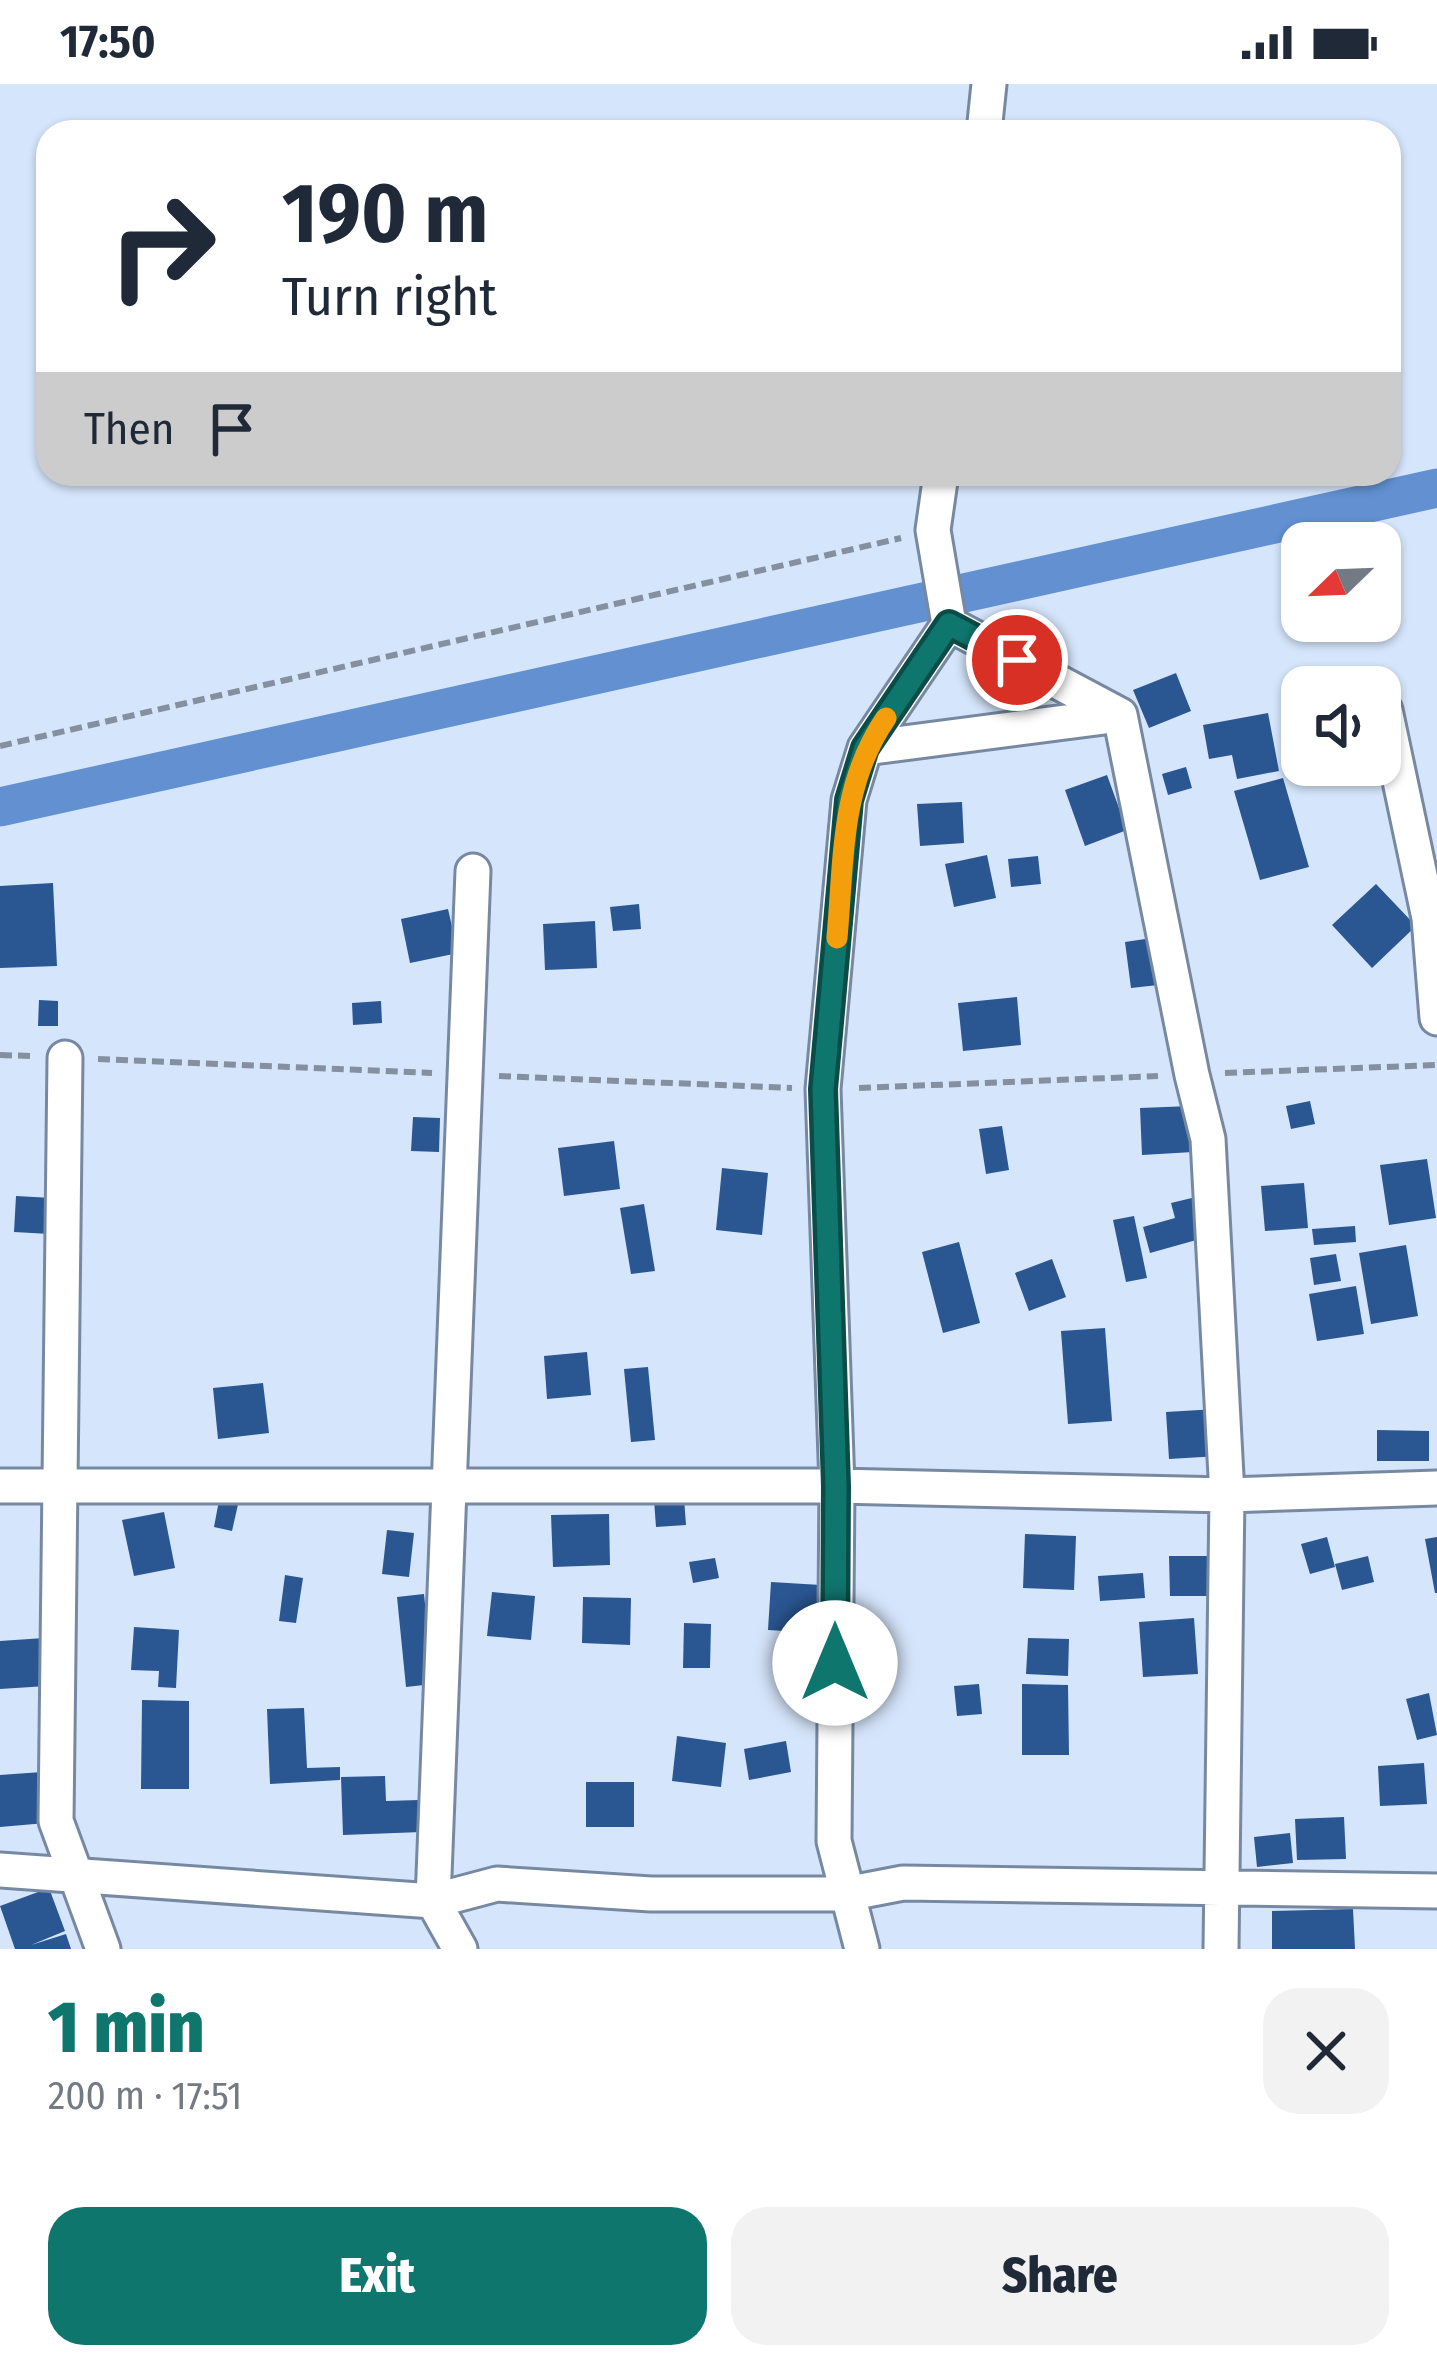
<!DOCTYPE html>
<meta charset="utf-8">
<style>
:root{--surface:#fff;--page:#f2f2f3;--text:#1f2937;--muted:#747a83;--accent:#0f766e}
body{margin:0;font-family:"Fira Sans Condensed",sans-serif;background:var(--page);color:var(--text);height:100vh;display:flex;flex-direction:column;font-size:45px;white-space:nowrap}
*{box-sizing:border-box;margin:0}
p{font-size:39px;color:var(--muted)}
.icon{flex:none;width:66px;height:66px;fill:none;stroke:currentColor;stroke-width:2;stroke-linecap:round;stroke-linejoin:round}
.map{position:relative;height:1865px;overflow:hidden}
.drawer{display:flex;flex-direction:column;background:var(--surface);flex:1}
.drawer>*{flex:none}
.banner{position:absolute;left:36px;top:36px;width:1365px;height:366px;border-radius:36px;box-shadow:0 3px 9px #0004;background:#fff;color:var(--text);overflow:hidden}
.needle{width:78px;rotate:247deg}
.tools{position:absolute;left:1281px;top:438px;display:grid;gap:24px}
.tools a{display:grid;place-items:center;width:120px;height:120px;border-radius:24px;background:var(--surface);box-shadow:0 3px 9px #0004;font-size:60px}
.pin{position:absolute;display:grid;place-items:center;width:102px;height:102px;color:#fff;margin:-51px;border:6px solid #fff;border-radius:50%;box-shadow:0 3px 12px #0007}
.me{position:absolute;width:132px;margin:-66px;rotate:0deg;stroke-linejoin:round;filter:drop-shadow(0 0 9px #0008)}
.turn{display:flex;align-items:center;gap:42px;height:252px;padding:0 48px;font-size:54px}
.turn .icon{width:156px;height:156px;stroke-width:2.5}
.turn b{display:block;font-size:84px;line-height:102px}
.then{display:flex;align-items:center;height:114px;padding:0 48px;background:#0003;gap:24px;font-size:45px}
.round{display:grid;place-items:center;flex:none;width:126px;height:126px;border-radius:36px;background:var(--page)}
.head{display:flex;align-items:center;justify-content:space-between;height:204px;padding:0 48px}
h1{font-size:72px;font-weight:800;line-height:90px;color:var(--accent)}
.cta{display:flex;gap:24px;margin-top:auto;padding:24px 48px}
.cta a{flex:1;height:138px;border-radius:36px;background:var(--accent);color:#fff;font-size:48px;font-weight:800;line-height:138px;text-align:center}
.cta a+a{background:var(--page);color:var(--text)}
.status{display:flex;justify-content:space-between;align-items:center;height:84px;padding:0 60px;background:var(--surface);direction:ltr}
.status svg{height:33px;fill:currentColor}
.map>svg:first-child{display:block}
.lines{fill:none;stroke-linecap:round;stroke-linejoin:round}
.canal{stroke:#6290d0;stroke-width:39}
.building{fill:#2a5691}
.minor-casing{stroke:#7789a2;stroke-width:39}
.path{stroke:#8490a0;stroke-width:6;stroke-dasharray:12 6;stroke-linecap:butt}
.minor{stroke:#fff;stroke-width:33}
.route-casing{stroke:#0a4d48;stroke-width:30}
.route{stroke:#0f766e;stroke-width:21}
.slow{stroke:#f59e0b;stroke-width:21}
</style>
<div class="status"><b>17:50</b><svg viewBox="0 0 49 12"><path d="M0 12V9h3v3zM5 12V6h3v6zM10 12V3h3v9zM15 12V0h3v12zM26 1h20v11H26zM47 4h2v5h-2z"/></svg></div>
<div class="map">
<svg width="1437" height="1865" viewBox="0 0 1437 1865">
<rect width="100%" height="100%" fill="#d5e5fb"/>
<g class="lines">
<path class="canal" d="M 0,723 L 1437,404"/>
</g>
<path class="building" d="M 1176,589 L 1191,627 L 1149,644 L 1133,606 Z
M 1268,629 L 1279,687 L 1237,695 L 1232,671 L 1209,675 L 1203,641 Z
M 1186,683 L 1192,704 L 1168,711 L 1162,690 Z
M 1107,691 L 1127,746 L 1085,762 L 1065,706 Z
M 1283,694 L 1309,783 L 1260,796 L 1234,707 Z
M 962,718 L 964,759 L 920,762 L 917,720 Z
M 987,771 L 996,814 L 954,823 L 945,780 Z
M 1038,772 L 1041,800 L 1011,803 L 1008,775 Z
M 53,799 L 57,882 L 0,884 L 0,802 Z
M 1376,800 L 1416,842 L 1372,884 L 1332,841 Z
M 639,820 L 641,845 L 613,847 L 610,823 Z
M 448,825 L 458,869 L 410,879 L 401,835 Z
M 595,837 L 597,884 L 545,886 L 543,840 Z
M 1152,854 L 1158,901 L 1131,904 L 1125,858 Z
M 1017,913 L 1021,961 L 963,967 L 958,919 Z
M 39,916 L 58,917 L 58,942 L 38,942 Z
M 381,917 L 382,939 L 353,941 L 352,919 Z
M 1310,1017 L 1315,1040 L 1291,1045 L 1286,1022 Z
M 1191,1022 L 1193,1068 L 1142,1071 L 1140,1024 Z
M 413,1033 L 440,1034 L 439,1068 L 411,1067 Z
M 1002,1042 L 1009,1086 L 986,1090 L 979,1045 Z
M 614,1057 L 620,1105 L 564,1112 L 558,1064 Z
M 1427,1075 L 1436,1134 L 1389,1141 L 1380,1081 Z
M 722,1084 L 768,1089 L 762,1151 L 716,1146 Z
M 1304,1099 L 1308,1144 L 1265,1147 L 1261,1102 Z
M 16,1112 L 52,1114 L 50,1150 L 14,1148 Z
M 1196,1113 L 1207,1153 L 1150,1169 L 1143,1143 L 1175,1134 L 1171,1119 Z
M 644,1120 L 655,1187 L 631,1190 L 620,1124 Z
M 1134,1132 L 1147,1194 L 1126,1198 L 1113,1136 Z
M 1355,1142 L 1356,1158 L 1314,1161 L 1312,1145 Z
M 959,1158 L 980,1239 L 943,1249 L 922,1168 Z
M 1406,1161 L 1418,1232 L 1371,1240 L 1359,1169 Z
M 1336,1170 L 1341,1197 L 1314,1201 L 1310,1174 Z
M 1052,1175 L 1066,1213 L 1029,1227 L 1015,1189 Z
M 1356,1202 L 1364,1250 L 1317,1257 L 1309,1210 Z
M 1105,1244 L 1112,1337 L 1068,1340 L 1061,1247 Z
M 587,1268 L 591,1311 L 547,1315 L 544,1272 Z
M 648,1283 L 655,1356 L 631,1358 L 624,1285 Z
M 263,1299 L 269,1349 L 218,1355 L 213,1304 Z
M 1216,1325 L 1219,1372 L 1169,1375 L 1166,1328 Z
M 1377,1346 L 1429,1347 L 1429,1377 L 1377,1377 Z
M 220,1411 L 239,1416 L 232,1447 L 214,1443 Z
M 684,1414 L 686,1441 L 656,1443 L 654,1416 Z
M 164,1428 L 175,1484 L 134,1492 L 122,1436 Z
M 609,1430 L 610,1481 L 553,1483 L 551,1431 Z
M 387,1446 L 414,1449 L 409,1493 L 382,1490 Z
M 1025,1450 L 1076,1452 L 1074,1506 L 1023,1504 Z
M 1327,1453 L 1335,1483 L 1310,1490 L 1301,1460 Z
M 1437,1453 L 1437,1509 L 1435,1509 L 1425,1455 Z
M 1169,1472 L 1218,1472 L 1219,1512 L 1170,1512 Z
M 1368,1472 L 1374,1498 L 1342,1506 L 1335,1480 Z
M 715,1474 L 719,1494 L 693,1499 L 689,1478 Z
M 1143,1489 L 1145,1514 L 1100,1517 L 1098,1492 Z
M 285,1491 L 303,1494 L 296,1539 L 279,1537 Z
M 771,1498 L 821,1501 L 818,1549 L 768,1546 Z
M 492,1508 L 535,1512 L 531,1556 L 487,1552 Z
M 424,1510 L 433,1600 L 406,1603 L 397,1513 Z
M 583,1513 L 631,1514 L 630,1561 L 582,1559 Z
M 1194,1534 L 1198,1590 L 1143,1593 L 1139,1538 Z
M 684,1539 L 711,1540 L 710,1584 L 683,1584 Z
M 134,1543 L 179,1546 L 176,1604 L 158,1603 L 159,1587 L 131,1586 Z
M 44,1554 L 47,1602 L 0,1605 L 0,1557 Z
M 1028,1554 L 1069,1555 L 1068,1592 L 1026,1590 Z
M 979,1600 L 982,1630 L 957,1632 L 954,1602 Z
M 1022,1600 L 1068,1601 L 1069,1671 L 1022,1671 Z
M 1429,1609 L 1437,1651 L 1417,1656 L 1406,1615 Z
M 142,1616 L 189,1617 L 189,1705 L 141,1705 Z
M 304,1624 L 307,1684 L 340,1683 L 340,1696 L 270,1700 L 267,1625 Z
M 677,1652 L 726,1659 L 721,1703 L 672,1697 Z
M 786,1657 L 791,1688 L 749,1696 L 744,1665 Z
M 1424,1679 L 1427,1720 L 1380,1722 L 1378,1682 Z
M 42,1688 L 46,1739 L 0,1743 L 0,1691 Z
M 385,1692 L 386,1717 L 419,1716 L 421,1748 L 343,1751 L 341,1693 Z
M 586,1698 L 634,1698 L 634,1743 L 586,1743 Z
M 1344,1733 L 1346,1775 L 1297,1776 L 1295,1735 Z
M 1290,1749 L 1293,1779 L 1257,1783 L 1254,1753 Z
M 49,1804 L 65,1847 L 31,1861 L 66,1850 L 71,1865 L 15,1865 L 0,1822 Z
M 1353,1825 L 1355,1865 L 1272,1865 L 1272,1827 Z"/>
<g class="lines">
<defs>
<path id="minor" d="M 984,48 L 989,0
M 949,540 L 1120,631 L 1192,991 L 1208,1055 L 1227,1411 L 1221,1865
M 1385,626 L 1429,834 L 1437,934
M 865,664 L 1120,631
M 65,974 L 56,1737 L 103,1865
M 0,1402 L 837,1402 L 1227,1411 L 1437,1404
M 0,1786 L 433,1817 L 497,1800 L 651,1810 L 846,1810 L 903,1799 L 1437,1807
M 460,1865 L 433,1817 L 473,787
M 862,1865 L 834,1757 L 837,1402 L 823,1005 L 849,716 L 865,664 L 949,540 L 933,446 L 941,390"/>
</defs>
<use href="#minor" class="minor-casing"/>
<path class="path" d="M 0,662 L 901,454
M 0,971 L 31,972
M 98,975 L 432,989
M 1225,989 L 1437,981
M 499,992 L 792,1004
M 859,1004 L 1158,992"/>
<use href="#minor" class="minor"/>
</g>
<g class="lines">
<defs>
<path id="route" d="M 835,1579 L 836,1402 L 823,1005 L 849,716 L 865,664 L 949,540 L 1017,576"/>
</defs>
<use href="#route" class="route-casing"/>
<use href="#route" class="route"/>
<path class="slow" d="M 837,854 C 844,775 840,701 886,634"/>
</g>
</svg>
<div class="tools">
<a><svg class="needle" viewBox="-14 -14 28 28"><path d="M0-13l5 13h-10z" fill="#e53935"/><path d="M0 13l5-13h-10z" fill="#747a83"/></svg></a>
<a><svg class="icon" aria-label="sound" viewBox="0 0 24 24"><path d="M4 9h4l5-4v14l-5-4H4zM17 9q2 3 0 6"/></svg></a>
</div>
<div class="pin" style="left:1017px;top:576px;background:#d93025"><svg class="icon" aria-label="arrive" viewBox="0 0 24 24"><path d="M6 21V4h12l-3 4 3 4H6"/></svg></div>
<svg class="me" style="left:835px;top:1579px" viewBox="-20 -20 40 40"><circle r="19" fill="#fff"/><path d="M0-13L10 11 0 6-10 11z" fill="#0f766e"/></svg>
<div class="banner">
<div class="turn"><svg class="icon" aria-label="right" viewBox="0 0 24 24"><path d="M7 20v-9h11M14 6l5 5-5 5"/></svg><div><b>190 m</b>Turn right</div></div>
<div class="then">Then<svg class="icon" aria-label="arrive" viewBox="0 0 24 24"><path d="M6 21V4h12l-3 4 3 4H6"/></svg></div>
</div>
</div>
<section class="drawer">
<div class="head"><div><h1>1 min</h1><p>200 m · 17:51</p></div><a class="round"><svg class="icon" aria-label="close" viewBox="0 0 24 24"><path d="M6 6l12 12M18 6L6 18"/></svg></a></div>
<div class="cta"><a>Exit</a><a>Share</a></div>
</section>
